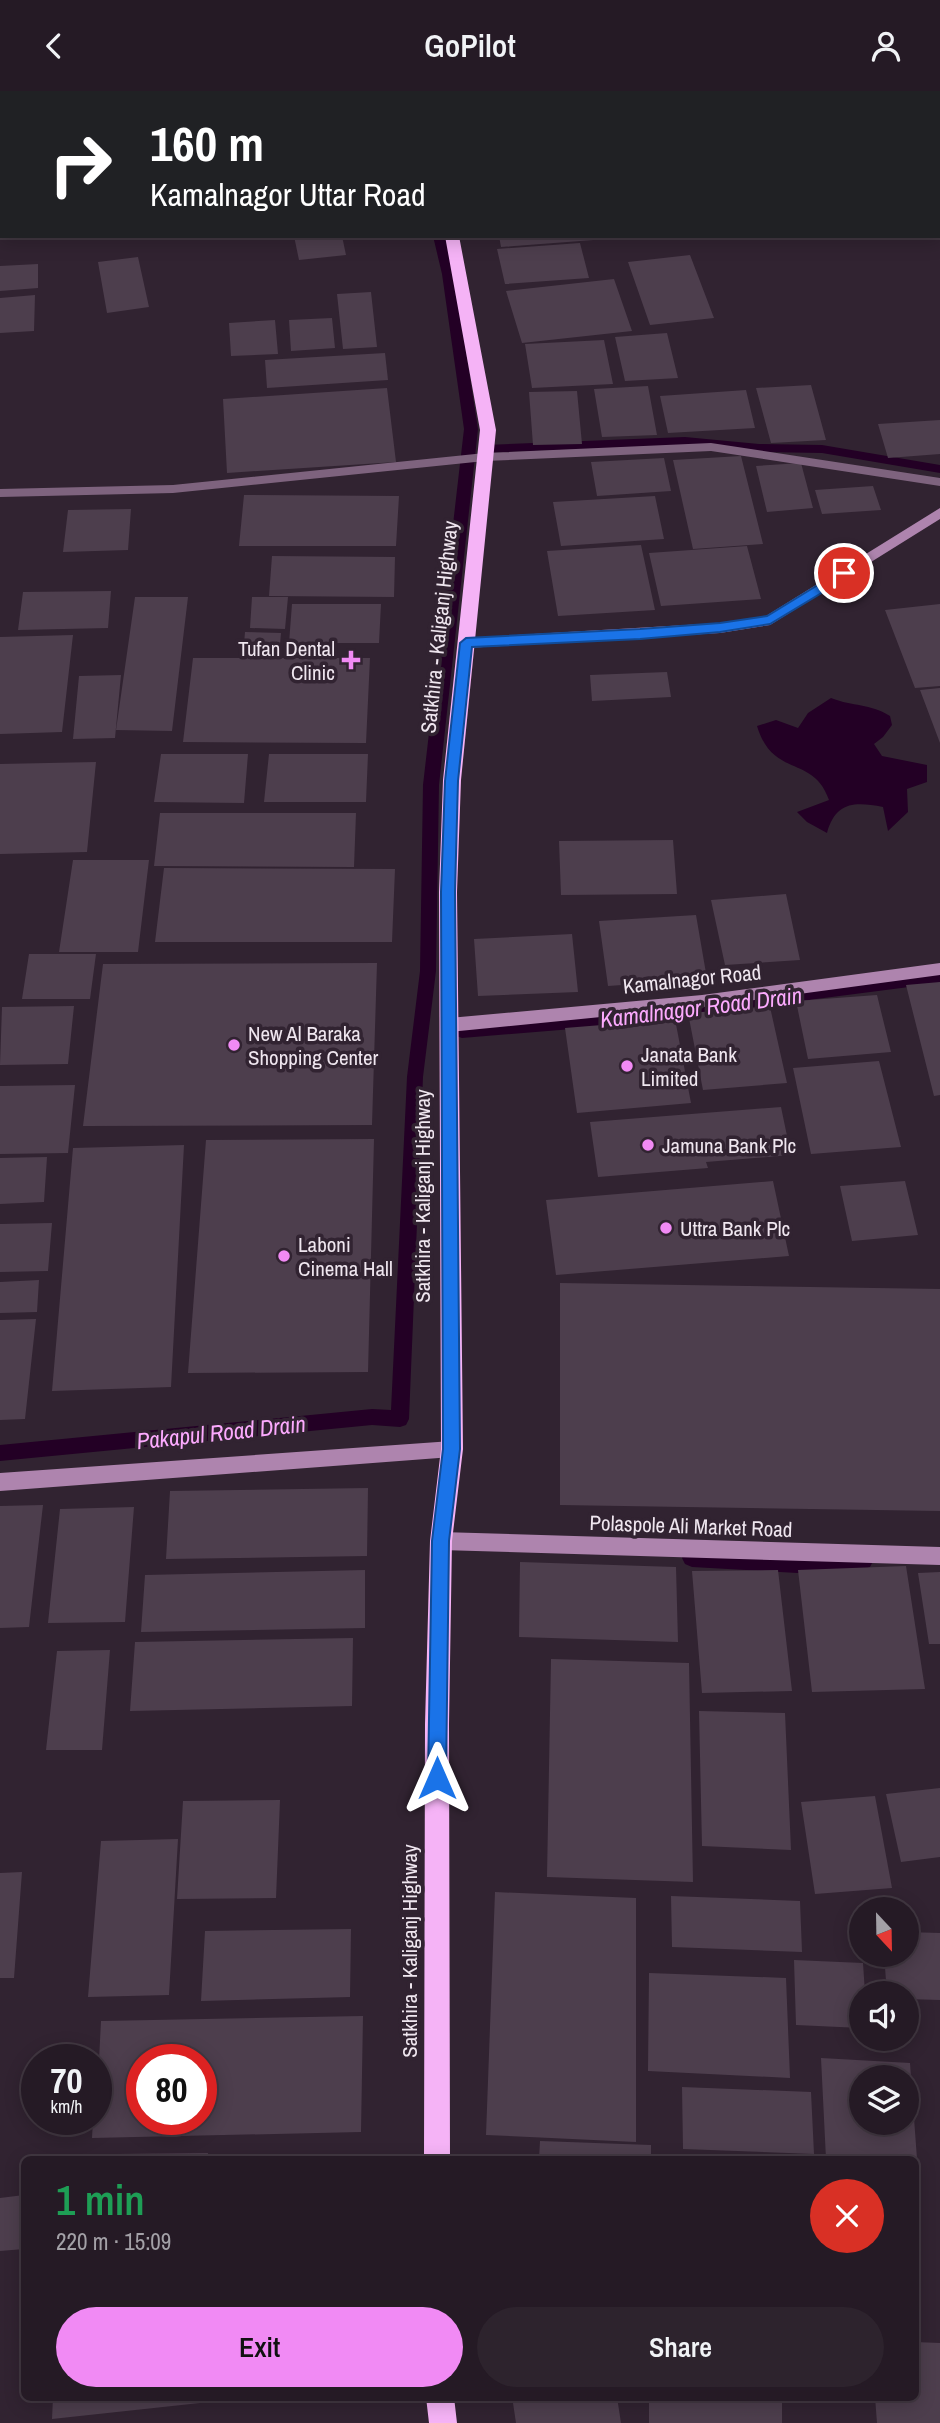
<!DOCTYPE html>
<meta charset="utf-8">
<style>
:root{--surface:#251a25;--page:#2d232d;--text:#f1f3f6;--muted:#a3a1a7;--line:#423842;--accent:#f18af4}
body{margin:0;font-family:"Archivo Narrow",sans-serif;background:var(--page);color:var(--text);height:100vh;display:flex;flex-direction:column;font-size:26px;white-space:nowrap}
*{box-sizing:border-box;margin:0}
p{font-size:23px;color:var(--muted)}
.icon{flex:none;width:38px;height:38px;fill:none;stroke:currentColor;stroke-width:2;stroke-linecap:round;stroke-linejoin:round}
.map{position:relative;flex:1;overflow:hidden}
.drawer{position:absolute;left:21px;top:2065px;width:898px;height:245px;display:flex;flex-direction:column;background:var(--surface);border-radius:10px;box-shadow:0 4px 18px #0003,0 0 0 2px var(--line)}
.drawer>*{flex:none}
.top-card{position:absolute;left:0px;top:0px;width:942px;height:147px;box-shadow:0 4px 18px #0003,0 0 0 2px var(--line);background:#202124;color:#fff;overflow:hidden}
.needle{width:46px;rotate:158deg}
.controls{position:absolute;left:849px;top:1806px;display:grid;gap:14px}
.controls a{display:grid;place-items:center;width:70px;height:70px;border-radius:50%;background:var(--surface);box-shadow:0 4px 18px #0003,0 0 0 2px var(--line);font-size:35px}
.speed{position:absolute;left:21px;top:1953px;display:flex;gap:14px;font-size:35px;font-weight:700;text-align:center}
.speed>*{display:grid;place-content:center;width:91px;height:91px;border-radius:50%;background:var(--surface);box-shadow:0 4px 18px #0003,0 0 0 2px var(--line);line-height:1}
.speed small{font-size:18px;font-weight:400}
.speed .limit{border:10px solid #d22;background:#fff;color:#111}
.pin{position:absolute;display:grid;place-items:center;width:60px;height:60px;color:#fff;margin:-30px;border:4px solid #fff;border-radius:50%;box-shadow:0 2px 7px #0007}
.me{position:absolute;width:77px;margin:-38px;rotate:0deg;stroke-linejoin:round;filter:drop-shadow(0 0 5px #0008)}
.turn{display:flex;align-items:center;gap:24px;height:147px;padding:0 35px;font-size:32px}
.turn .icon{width:91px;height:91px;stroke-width:2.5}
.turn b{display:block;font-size:49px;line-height:60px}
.round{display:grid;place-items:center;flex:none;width:74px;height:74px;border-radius:37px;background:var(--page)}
.headline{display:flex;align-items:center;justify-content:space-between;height:119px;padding:0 35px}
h1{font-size:42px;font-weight:600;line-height:52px;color:#1e9e55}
.action{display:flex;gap:14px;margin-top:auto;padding:14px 35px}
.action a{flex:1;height:80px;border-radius:42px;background:var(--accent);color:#111;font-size:28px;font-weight:600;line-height:80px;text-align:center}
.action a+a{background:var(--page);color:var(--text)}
header{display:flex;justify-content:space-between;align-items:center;height:91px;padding:0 35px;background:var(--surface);font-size:32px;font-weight:600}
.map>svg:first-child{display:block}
.water{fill:#230025}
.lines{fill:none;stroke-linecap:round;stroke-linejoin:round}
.stream{fill:#230025;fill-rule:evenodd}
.building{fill:#4d3e4d;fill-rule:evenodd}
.street{fill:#7e637e;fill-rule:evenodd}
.secondary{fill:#ae84ae;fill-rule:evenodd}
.highway{fill:#f5b3f6;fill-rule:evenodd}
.route{fill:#1a73e8;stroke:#114b97;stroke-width:2}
.poi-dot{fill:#f18af4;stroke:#312331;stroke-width:2.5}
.labels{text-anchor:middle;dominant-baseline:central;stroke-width:7;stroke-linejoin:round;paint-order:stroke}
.street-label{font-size:21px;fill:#efe6ef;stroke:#312331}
.poi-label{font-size:21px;fill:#efe6ef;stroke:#312331;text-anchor:start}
.water-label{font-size:23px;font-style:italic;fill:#fcaafe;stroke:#312331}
</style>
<header><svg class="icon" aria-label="back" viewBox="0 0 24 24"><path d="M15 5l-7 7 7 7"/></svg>GoPilot<svg class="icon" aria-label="person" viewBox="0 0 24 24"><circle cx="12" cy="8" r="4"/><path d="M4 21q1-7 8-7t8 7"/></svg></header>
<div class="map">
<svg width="940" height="2332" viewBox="0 0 940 2332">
<rect width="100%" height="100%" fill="#312331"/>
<path class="water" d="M 831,607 C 854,616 869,612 890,625 L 892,634 L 883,646 L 874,653 L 882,665 L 927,674 L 927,691 L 907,698 L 908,721 L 888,740 L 883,716 C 855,711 836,710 827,742 L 807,731 L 797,721 L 829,709 C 813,663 773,688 757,635 L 776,629 L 798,637 L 808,622 Z"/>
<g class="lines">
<path class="stream" d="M 0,141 L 2,145 L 8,145 L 6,148 L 0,149 Z
M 433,145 L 445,145 L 454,183 L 478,338 L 439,694 L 436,880 L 423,986 L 409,1328 L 406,1334 L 400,1336 L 372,1334 L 0,1370 L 0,1354 L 372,1318 L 391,1319 L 407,986 L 420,880 L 423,694 L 464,338 L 442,183 Z
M 685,346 L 759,353 L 822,354 L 940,374 L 940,382 L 822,362 L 759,361 L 685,354 L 486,362 L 479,358 L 486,354 Z
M 940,880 L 940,892 L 609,935 L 462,947 L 456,945 L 454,940 L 456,935 L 462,933 L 609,921 Z
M 692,1458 L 797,1464 L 863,1461 L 870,1464 L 873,1470 L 870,1476 L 863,1479 L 797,1482 L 692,1476 L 685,1473 L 682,1467 L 685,1461 Z"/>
</g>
<path class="building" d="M 294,145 L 342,145 L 346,164 L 299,169 Z
M 499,145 L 620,145 L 620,147 L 501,156 Z
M 580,152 L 589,187 L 505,193 L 497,158 Z
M 690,164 L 714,227 L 650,234 L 628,171 Z
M 138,166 L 149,216 L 107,222 L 98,171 Z
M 38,173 L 38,197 L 0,200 L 0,175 Z
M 614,188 L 632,240 L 522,252 L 506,200 Z
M 371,201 L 377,256 L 343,258 L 337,203 Z
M 35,204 L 34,240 L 0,242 L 0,207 Z
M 332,227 L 335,257 L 291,260 L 289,229 Z
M 275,229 L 278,263 L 231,265 L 229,232 Z
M 667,242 L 678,287 L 625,290 L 615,246 Z
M 604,249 L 613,293 L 532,297 L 525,253 Z
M 385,262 L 388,289 L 267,297 L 265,269 Z
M 811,294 L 826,349 L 771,352 L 756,297 Z
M 648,295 L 657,344 L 602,346 L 594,298 Z
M 387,297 L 396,371 L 227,382 L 223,308 Z
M 746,299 L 755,337 L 668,342 L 660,305 Z
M 577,300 L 582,353 L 533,354 L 529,301 Z
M 940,329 L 940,363 L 888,367 L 878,333 Z
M 741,365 L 763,453 L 693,458 L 673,369 Z
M 664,367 L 671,400 L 597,405 L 591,371 Z
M 801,372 L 813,417 L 767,421 L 756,375 Z
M 873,395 L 881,419 L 822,423 L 815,399 Z
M 244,404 L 399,405 L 396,455 L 239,455 Z
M 655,405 L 664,448 L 561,455 L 553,411 Z
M 131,418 L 128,459 L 63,461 L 68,419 Z
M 641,454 L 655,519 L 558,525 L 547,460 Z
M 747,455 L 761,508 L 661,515 L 649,462 Z
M 272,465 L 395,466 L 394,506 L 269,505 Z
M 111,500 L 108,537 L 18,539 L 23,501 Z
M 135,506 L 188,506 L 172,640 L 116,639 Z
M 252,506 L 288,506 L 285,538 L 250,537 Z
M 292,513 L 381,513 L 379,552 L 289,552 Z
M 940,513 L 940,595 L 915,597 L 885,519 Z
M 245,541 L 281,542 L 279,565 L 243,564 Z
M 73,544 L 62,641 L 0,643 L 0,546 Z
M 193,567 L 370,567 L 366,652 L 183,651 Z
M 667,581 L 671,606 L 592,610 L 590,584 Z
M 121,584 L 115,647 L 73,648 L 79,585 Z
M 940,597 L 940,652 L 920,599 Z
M 161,663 L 248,663 L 244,712 L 154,711 Z
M 269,663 L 368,663 L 366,711 L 264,711 Z
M 96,671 L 87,761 L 0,763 L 0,673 Z
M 160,722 L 356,722 L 354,776 L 154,775 Z
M 673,749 L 677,803 L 561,804 L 559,750 Z
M 73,769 L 149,769 L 138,861 L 59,861 Z
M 164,777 L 395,778 L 392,851 L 155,851 Z
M 786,803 L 800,869 L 725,874 L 711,809 Z
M 696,824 L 707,888 L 608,895 L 599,830 Z
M 572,843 L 578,901 L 478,905 L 474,848 Z
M 29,863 L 96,863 L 90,908 L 22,908 Z
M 377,872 L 372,1034 L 83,1035 L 103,873 Z
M 940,891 L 940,1004 L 934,1005 L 906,894 Z
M 877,904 L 891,961 L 808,968 L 796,910 Z
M 74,915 L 68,973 L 0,974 L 2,916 Z
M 770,916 L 787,992 L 703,999 L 688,922 Z
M 675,928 L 691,1012 L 577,1022 L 565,937 Z
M 879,970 L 901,1056 L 811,1063 L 793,977 Z
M 75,994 L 68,1062 L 0,1063 L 0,995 Z
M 781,1016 L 791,1064 L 706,1071 L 708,1077 L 598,1086 L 590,1031 Z
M 374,1048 L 368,1281 L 188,1282 L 206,1049 Z
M 184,1054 L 171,1296 L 52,1300 L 73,1057 Z
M 47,1066 L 44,1111 L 0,1113 L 0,1067 Z
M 773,1090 L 789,1165 L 556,1184 L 546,1109 Z
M 905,1090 L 918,1144 L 852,1150 L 840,1095 Z
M 52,1132 L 48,1180 L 0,1181 L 0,1133 Z
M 39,1189 L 37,1221 L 0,1222 L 0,1191 Z
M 560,1192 L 940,1198 L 940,1420 L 560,1414 Z
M 36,1228 L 25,1328 L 0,1329 L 0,1229 Z
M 368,1397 L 367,1465 L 166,1468 L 170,1400 Z
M 43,1414 L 29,1536 L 0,1537 L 0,1415 Z
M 134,1416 L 125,1531 L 48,1532 L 60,1418 Z
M 520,1471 L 676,1476 L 678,1551 L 519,1546 Z
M 906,1475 L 925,1598 L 812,1601 L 798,1479 Z
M 365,1479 L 365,1537 L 141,1541 L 145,1484 Z
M 778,1479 L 792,1600 L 702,1602 L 692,1480 Z
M 940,1481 L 940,1553 L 929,1553 L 918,1482 Z
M 353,1547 L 352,1615 L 130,1620 L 135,1551 Z
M 110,1559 L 102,1659 L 46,1659 L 57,1560 Z
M 551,1568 L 689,1572 L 693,1791 L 547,1786 Z
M 699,1620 L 785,1622 L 791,1759 L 702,1755 Z
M 940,1697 L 940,1766 L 901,1771 L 886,1703 Z
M 875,1705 L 892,1797 L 815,1803 L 801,1711 Z
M 280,1709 L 276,1807 L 177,1808 L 183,1710 Z
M 178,1748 L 169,1904 L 88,1906 L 101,1750 Z
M 22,1781 L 14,1887 L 0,1887 L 0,1782 Z
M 495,1801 L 636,1807 L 636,2051 L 486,2044 Z
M 671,1805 L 800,1810 L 802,1861 L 672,1856 Z
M 351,1838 L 350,1906 L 201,1910 L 205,1840 Z
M 906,1841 L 940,1842 L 940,1909 L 906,1908 L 906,1902 L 887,1902 L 884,1864 L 906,1864 Z
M 794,1869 L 863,1872 L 865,1902 L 861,1902 L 861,1937 L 796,1934 Z
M 649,1882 L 786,1887 L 790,1987 L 648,1980 Z
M 363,1925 L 361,2041 L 92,2047 L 93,2028 L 96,2028 L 101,1930 ZM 142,1969 L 201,1969 L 201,2028 L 142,2028 Z
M 821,1967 L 910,1972 L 917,2068 L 826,2068 ZM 861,1986 L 906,1986 L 906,2032 L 861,2032 Z
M 682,1996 L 811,2001 L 814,2063 L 683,2058 Z
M 540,2050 L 651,2054 L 651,2068 L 539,2068 Z
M 208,2062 L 207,2068 L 115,2068 L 115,2063 Z
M 24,2104 L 24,2158 L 0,2160 L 0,2107 Z
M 915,2251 L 940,2252 L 940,2332 L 877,2332 L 875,2306 L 915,2306 Z
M 53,2306 L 237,2306 L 237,2308 L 52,2328 Z
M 548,2306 L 617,2306 L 621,2332 L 516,2332 L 513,2312 Z
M 649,2306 L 782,2306 L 782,2332 L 649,2332 Z"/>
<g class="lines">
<path class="street" d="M 711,352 L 940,387 L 940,395 L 711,360 L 485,370 L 173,402 L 0,406 L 0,398 L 173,394 L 485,362 Z"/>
<path class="secondary" d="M 0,132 L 2,132 L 2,140 L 0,140 Z
M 940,417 L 940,428 L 770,534 L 720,542 L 466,557 L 459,552 L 466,547 L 720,532 L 766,525 Z
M 940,872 L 940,884 L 702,916 L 449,941 L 443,939 L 441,934 L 443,929 L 449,927 L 702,904 Z
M 452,1350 L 459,1352 L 461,1358 L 459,1364 L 452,1366 L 0,1400 L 0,1382 Z
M 441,1441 L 940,1456 L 940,1474 L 441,1459 L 434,1456 L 432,1450 L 434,1444 Z"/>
<path class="highway" d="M 418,0 L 432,0 L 432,2 L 418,2 Z
M 445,145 L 459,145 L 496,339 L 461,689 L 457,801 L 463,1358 L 452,1450 L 449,1633 L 450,2068 L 424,2068 L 425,1633 L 430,1450 L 441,1358 L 439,801 L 443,689 L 480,339 Z
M 426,2306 L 454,2306 L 457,2332 L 429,2332 Z"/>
</g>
<path class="route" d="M 844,478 L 850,482 L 848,486 L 770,533 L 720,541 L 640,548 L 472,556 L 458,690 L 455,801 L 460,1358 L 449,1450 L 446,1687 L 443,1694 L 437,1696 L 430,1694 L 428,1687 L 432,1450 L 443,1358 L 441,801 L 445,690 L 460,552 L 466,547 L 640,538 L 720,532 L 767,525 Z"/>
<g class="poi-dot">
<path d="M347.5 558.5h7v7h7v7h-7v7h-7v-7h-7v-7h7z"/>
<circle cx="234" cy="954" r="7"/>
<circle cx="627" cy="975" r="7"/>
<circle cx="648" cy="1054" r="7"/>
<circle cx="666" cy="1137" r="7"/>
<circle cx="284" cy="1165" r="7"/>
</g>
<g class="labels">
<g class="street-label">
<text transform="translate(439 536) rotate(-84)">Satkhira - Kaliganj Highway</text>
<text transform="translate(692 888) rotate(-6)">Kamalnagor Road</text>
<text transform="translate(422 1105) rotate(-90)">Satkhira - Kaliganj Highway</text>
<text transform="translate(691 1435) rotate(2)">Polaspole Ali Market Road</text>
<text transform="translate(409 1860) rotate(-90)">Satkhira - Kaliganj Highway</text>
</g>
<g class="poi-label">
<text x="335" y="557" text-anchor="end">Tufan Dental<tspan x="335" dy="24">Clinic</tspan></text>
<text x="248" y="942">New Al Baraka<tspan x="248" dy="24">Shopping Center</tspan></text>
<text x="641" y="963">Janata Bank<tspan x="641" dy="24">Limited</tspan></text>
<text x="662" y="1054">Jamuna Bank Plc</text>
<text x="680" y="1137">Uttra Bank Plc</text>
<text x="298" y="1153">Laboni<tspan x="298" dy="24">Cinema Hall</tspan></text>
</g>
<g class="water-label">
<text transform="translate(701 916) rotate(-7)">Kamalnagor Road Drain</text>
<text transform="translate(221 1341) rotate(-6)">Pakapul Road Drain</text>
</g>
</g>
</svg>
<div class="controls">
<a><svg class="needle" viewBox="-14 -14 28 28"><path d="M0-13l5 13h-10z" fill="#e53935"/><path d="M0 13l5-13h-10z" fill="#a3a1a7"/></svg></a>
<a><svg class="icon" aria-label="sound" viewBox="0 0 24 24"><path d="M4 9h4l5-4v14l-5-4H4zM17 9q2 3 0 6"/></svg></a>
<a><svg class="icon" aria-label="layers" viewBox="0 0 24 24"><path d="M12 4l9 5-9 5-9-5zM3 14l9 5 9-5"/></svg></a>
</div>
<div class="speed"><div>70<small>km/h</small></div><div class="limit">80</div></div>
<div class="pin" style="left:844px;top:482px;background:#d93025"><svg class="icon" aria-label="arrive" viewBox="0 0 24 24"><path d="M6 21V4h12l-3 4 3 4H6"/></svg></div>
<svg class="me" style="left:437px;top:1687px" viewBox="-20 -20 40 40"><path d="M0-17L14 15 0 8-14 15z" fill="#1a73e8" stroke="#fff" stroke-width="4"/></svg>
<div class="top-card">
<div class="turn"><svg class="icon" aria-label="right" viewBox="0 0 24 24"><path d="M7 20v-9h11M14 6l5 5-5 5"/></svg><div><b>160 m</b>Kamalnagor Uttar Road</div></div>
</div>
<section class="drawer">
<div class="headline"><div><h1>1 min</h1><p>220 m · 15:09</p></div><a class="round" style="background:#d93025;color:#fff"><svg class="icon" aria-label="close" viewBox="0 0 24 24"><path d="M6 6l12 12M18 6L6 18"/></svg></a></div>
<div class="action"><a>Exit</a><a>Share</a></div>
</section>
</div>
